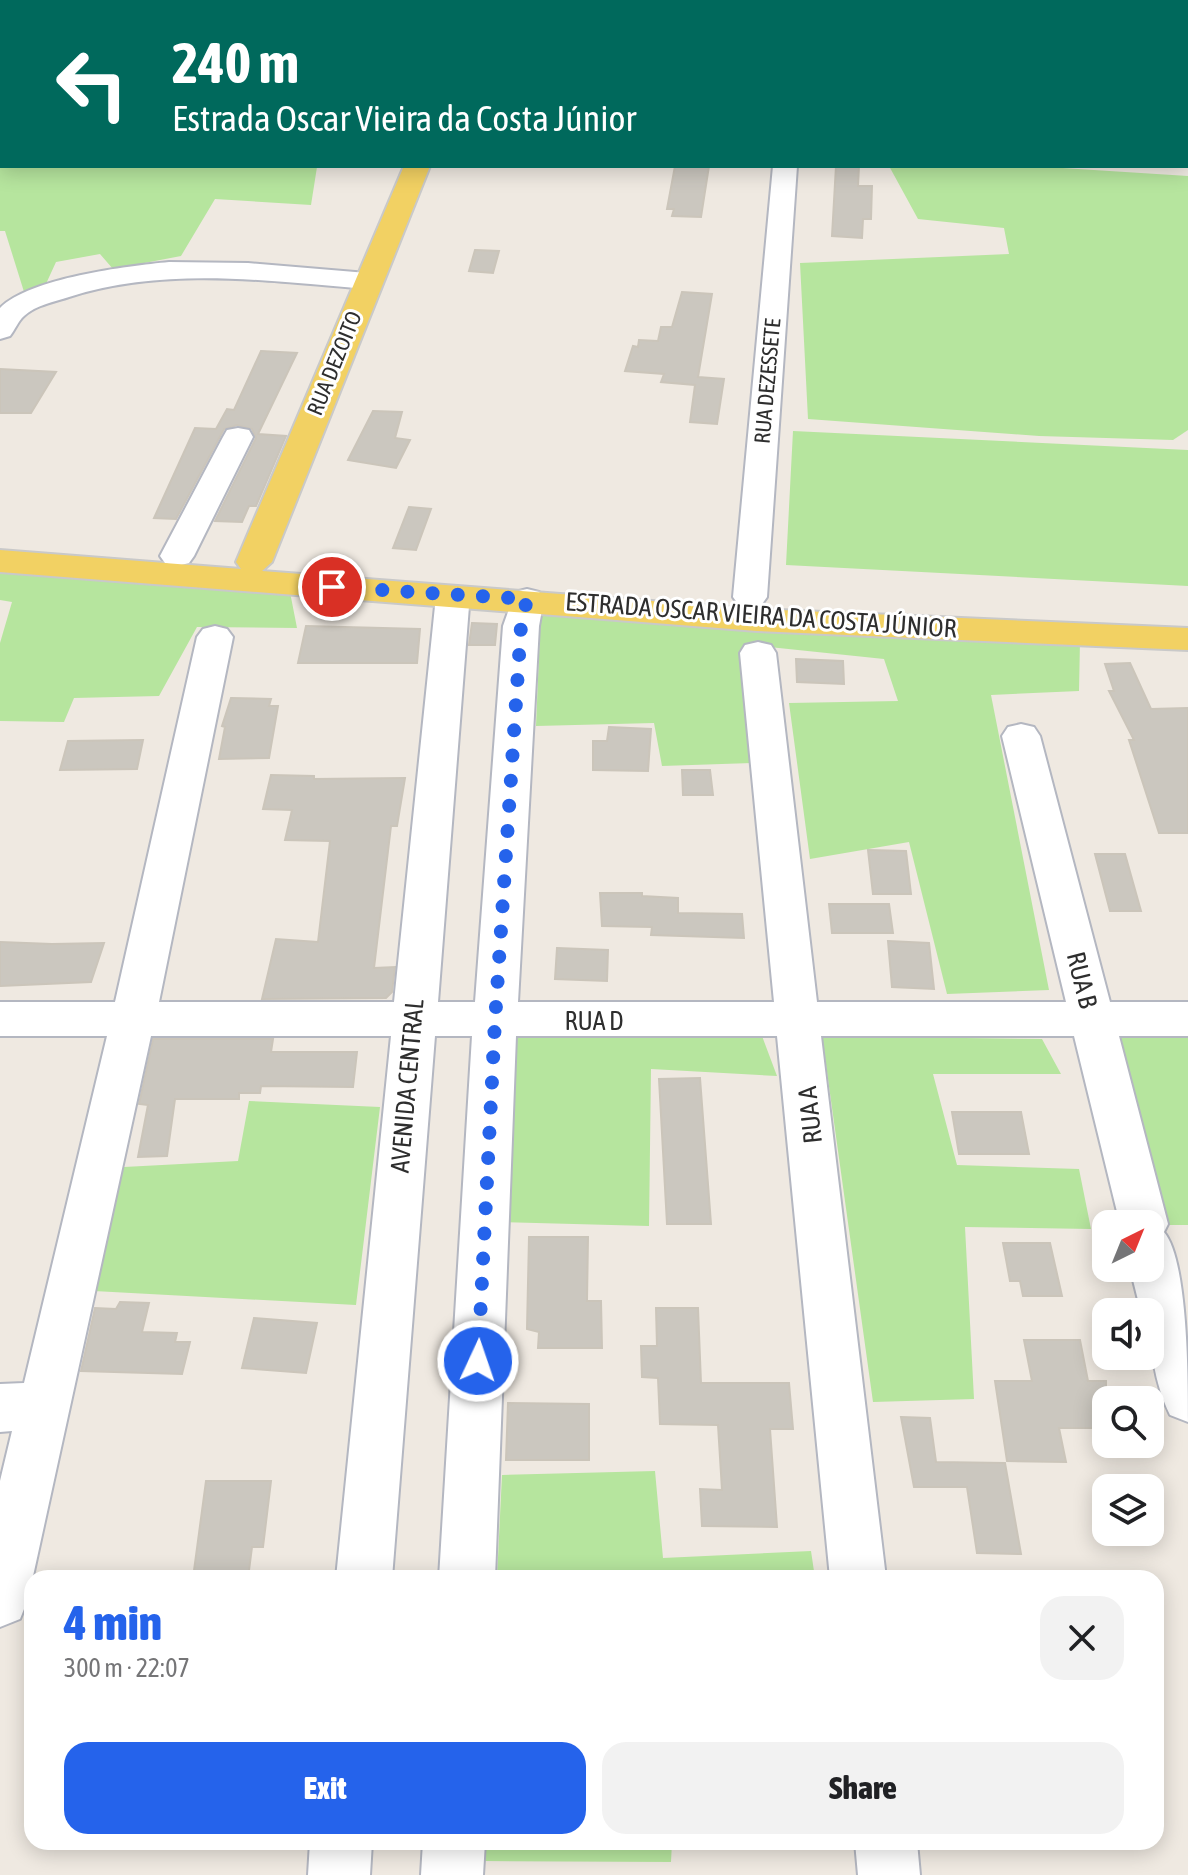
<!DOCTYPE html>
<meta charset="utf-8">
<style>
:root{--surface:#fff;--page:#f2f2f2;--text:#202124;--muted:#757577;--accent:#2563eb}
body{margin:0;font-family:"Asap Condensed",sans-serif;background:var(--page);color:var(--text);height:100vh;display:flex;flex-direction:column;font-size:30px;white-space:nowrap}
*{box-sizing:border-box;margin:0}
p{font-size:26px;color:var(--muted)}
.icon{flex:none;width:44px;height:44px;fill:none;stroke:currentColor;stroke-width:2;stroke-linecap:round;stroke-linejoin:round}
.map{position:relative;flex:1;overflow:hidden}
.panel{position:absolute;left:24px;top:1570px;width:1140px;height:280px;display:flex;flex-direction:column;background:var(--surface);border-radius:24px;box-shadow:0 4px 20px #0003}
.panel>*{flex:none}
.banner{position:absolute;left:0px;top:0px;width:1188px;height:168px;box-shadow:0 4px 20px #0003;background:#00695c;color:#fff;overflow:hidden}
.needle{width:52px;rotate:43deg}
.buttons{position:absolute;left:1092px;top:1210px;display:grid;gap:16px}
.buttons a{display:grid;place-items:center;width:72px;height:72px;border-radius:16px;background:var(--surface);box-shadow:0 4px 20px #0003;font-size:40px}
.pin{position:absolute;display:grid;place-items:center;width:68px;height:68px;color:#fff;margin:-34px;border:4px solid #fff;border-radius:50%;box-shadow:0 2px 8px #0007}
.me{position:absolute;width:88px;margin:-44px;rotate:3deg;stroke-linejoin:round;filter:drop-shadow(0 0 6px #0008)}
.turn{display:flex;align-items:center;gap:28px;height:168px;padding:0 40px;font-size:36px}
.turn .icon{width:104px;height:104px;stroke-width:2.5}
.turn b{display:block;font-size:56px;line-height:68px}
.round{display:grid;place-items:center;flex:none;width:84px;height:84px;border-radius:24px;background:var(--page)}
.overview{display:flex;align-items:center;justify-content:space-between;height:136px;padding:0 40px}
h1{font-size:48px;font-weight:800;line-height:60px;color:var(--accent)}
.button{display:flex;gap:16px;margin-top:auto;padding:16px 40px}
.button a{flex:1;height:92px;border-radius:24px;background:var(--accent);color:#fff;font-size:32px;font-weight:800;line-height:92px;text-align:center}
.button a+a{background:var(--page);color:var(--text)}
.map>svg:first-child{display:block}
.green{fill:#b6e59e}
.building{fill:#cbc7bf;stroke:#cbc5ba;stroke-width:2}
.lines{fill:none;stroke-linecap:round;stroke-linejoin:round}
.minor-casing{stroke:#b4b7c1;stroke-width:4}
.major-casing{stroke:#c9c9c9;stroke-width:4}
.minor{fill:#fff;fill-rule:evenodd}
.major{fill:#f2d163;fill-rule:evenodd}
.route{stroke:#2563eb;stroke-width:14;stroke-dasharray:0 25.2}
.labels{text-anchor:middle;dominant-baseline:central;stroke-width:6;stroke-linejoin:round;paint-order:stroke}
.far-street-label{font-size:22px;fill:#2e2e2e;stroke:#fff}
.street-label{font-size:26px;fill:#2e2e2e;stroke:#fff}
</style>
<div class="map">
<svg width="1188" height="1875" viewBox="0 0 1188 1875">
<rect width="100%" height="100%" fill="#efe9e1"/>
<path class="green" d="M 0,79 L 2,166 L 327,166 L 317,167 L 311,205 L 215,199 L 181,256 L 113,269 L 100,254 L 56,262 L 45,286 L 25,295 L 5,231 L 0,231 Z
M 889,166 L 1031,166 L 1188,176 L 1188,430 L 1173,440 L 1039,436 L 808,419 L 800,263 L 1009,254 L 1004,228 L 918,219 Z
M 793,431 L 1188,450 L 1188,586 L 786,565 Z
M 0,570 L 290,592 L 297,628 L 197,627 L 159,696 L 74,698 L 64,722 L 0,721 L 0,643 L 12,602 L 0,600 Z
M 541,609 L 1080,641 L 1079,691 L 991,695 L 1049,990 L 947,994 L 909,842 L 810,859 L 789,703 L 898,701 L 884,659 L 749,645 L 752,763 L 662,766 L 654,723 L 536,726 Z
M 762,1036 L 777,1076 L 651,1069 L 649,1226 L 503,1222 L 512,1037 Z
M 822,1036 L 1042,1039 L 1061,1074 L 933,1074 L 957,1165 L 1079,1169 L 1091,1229 L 965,1227 L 974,1399 L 873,1402 Z
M 1188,1036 L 1188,1225 L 1165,1225 L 1111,1038 Z
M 249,1101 L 380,1107 L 356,1305 L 94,1291 L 124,1167 L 238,1161 Z
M 655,1471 L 663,1558 L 811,1551 L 815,1578 L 497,1578 L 502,1475 Z
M 485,1842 L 672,1842 L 671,1862 L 484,1861 Z"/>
<path class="building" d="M 675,166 L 709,166 L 701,217 L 672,216 L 674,209 L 667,209 Z
M 836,166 L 859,166 L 858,186 L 872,186 L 871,219 L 863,219 L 862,238 L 832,236 Z
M 475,250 L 499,251 L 493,273 L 469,271 Z
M 682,292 L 712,294 L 698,377 L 724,379 L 717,424 L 690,422 L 695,385 L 661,382 L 664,374 L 625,371 L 633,346 L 638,347 L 639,340 L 658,341 L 661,327 L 672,327 Z
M 261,351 L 297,353 L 258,434 L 286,436 L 256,506 L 249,506 L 242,522 L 215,521 L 256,438 L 252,429 L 237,425 L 224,429 L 176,519 L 154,518 L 195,428 L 216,429 L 227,409 L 234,410 Z
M 0,369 L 56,372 L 31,413 L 0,413 Z
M 373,411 L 402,412 L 395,438 L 410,440 L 396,468 L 348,460 Z
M 409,507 L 431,509 L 416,550 L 393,548 Z
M 472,623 L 497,624 L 495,645 L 469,645 Z
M 306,626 L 420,629 L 417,663 L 298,663 Z
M 796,659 L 843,661 L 844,684 L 797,682 Z
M 1130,663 L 1151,709 L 1188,708 L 1188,833 L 1159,833 L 1129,740 L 1134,740 L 1109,691 L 1114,691 L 1105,664 Z
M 231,698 L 271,699 L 269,706 L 278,706 L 269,758 L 219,759 L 225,727 L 222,726 Z
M 609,727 L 651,729 L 648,771 L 593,770 L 593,741 L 607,741 Z
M 143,740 L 137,769 L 60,770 L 68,741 Z
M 682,770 L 710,770 L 713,795 L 683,795 Z
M 271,775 L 314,776 L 314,779 L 405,778 L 397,826 L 391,826 L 374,968 L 395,967 L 392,992 L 386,998 L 262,999 L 276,939 L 318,942 L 330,841 L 285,840 L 292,810 L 263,809 Z
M 868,850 L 906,851 L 911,894 L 873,894 Z
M 1095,854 L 1125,854 L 1141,911 L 1110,911 Z
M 600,893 L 642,893 L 642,896 L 678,898 L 678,913 L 742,914 L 744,938 L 651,935 L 652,927 L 602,926 Z
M 829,904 L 889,904 L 893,933 L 832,933 Z
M 888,941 L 929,943 L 934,989 L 892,987 Z
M 0,942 L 52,944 L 104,943 L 91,982 L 0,986 Z
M 557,948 L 608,950 L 607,981 L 555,979 Z
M 153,1039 L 273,1039 L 271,1052 L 357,1052 L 353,1087 L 261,1086 L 260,1093 L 239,1093 L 239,1099 L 175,1099 L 167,1156 L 138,1157 L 148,1105 L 139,1104 Z
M 700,1078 L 711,1224 L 667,1224 L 659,1079 Z
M 952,1112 L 1021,1112 L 1029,1154 L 959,1154 Z
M 529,1237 L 588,1237 L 587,1301 L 601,1301 L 602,1348 L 538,1348 L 539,1332 L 527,1329 Z
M 1003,1243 L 1050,1243 L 1062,1296 L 1023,1296 L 1020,1281 L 1010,1281 Z
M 120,1302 L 149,1303 L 142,1332 L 177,1333 L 175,1342 L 190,1342 L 182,1374 L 81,1371 L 95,1308 L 116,1309 Z
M 656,1308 L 698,1308 L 701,1383 L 789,1383 L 793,1429 L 770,1429 L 777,1527 L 702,1526 L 700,1489 L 722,1490 L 718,1425 L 660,1424 L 658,1378 L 642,1377 L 641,1346 L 657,1346 Z
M 254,1318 L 317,1323 L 306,1373 L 242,1368 Z
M 1024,1340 L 1080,1340 L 1088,1381 L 1106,1381 L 1106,1428 L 1059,1428 L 1066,1462 L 1007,1461 L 995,1381 L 1032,1381 Z
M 508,1403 L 589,1404 L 589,1460 L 506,1460 Z
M 901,1417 L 930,1418 L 936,1462 L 1005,1463 L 1021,1554 L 977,1553 L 967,1487 L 914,1487 Z
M 206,1481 L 271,1481 L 263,1547 L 252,1547 L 248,1578 L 193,1578 Z"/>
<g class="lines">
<defs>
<path id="minor" d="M 787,0 L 809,0 L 809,2 L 787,2 Z
M 1160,0 L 1182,0 L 1182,2 L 1160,2 Z
M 1186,41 L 1188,42 L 1188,62 L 1186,61 Z
M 773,166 L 797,166 L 767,597 L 762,604 L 750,607 L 738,604 L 733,597 Z
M 169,262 L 248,263 L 367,273 L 377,275 L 381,281 L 377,287 L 367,289 C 267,281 166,266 69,297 C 54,302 36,305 24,316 C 18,321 15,330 10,336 L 0,339 L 0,308 C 30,278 127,266 169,262 Z
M 238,428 L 249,430 L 253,437 L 194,556 L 189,563 L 177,566 L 165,563 L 160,556 L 223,437 L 227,430 Z
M 447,586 L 459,589 L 469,606 L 438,1002 L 475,1002 L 503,626 L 515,592 L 527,589 L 539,592 L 544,599 L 539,626 L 518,1002 L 774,1002 L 740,653 L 745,645 L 758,642 L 771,645 L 776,653 L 817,1002 L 1066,1002 L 1002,736 L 1008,727 L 1021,724 L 1034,727 L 1040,736 L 1110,1002 L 1188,1002 L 1188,1036 L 1119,1036 L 1168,1224 L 1164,1232 C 1188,1260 1188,1380 1188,1422 L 1170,1415 C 1154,1382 1150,1348 1150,1312 L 1141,1312 L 1130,1268 L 1150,1268 L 1150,1224 L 1120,1224 L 1074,1036 L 821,1036 L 886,1578 L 830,1578 L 777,1036 L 516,1036 L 495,1578 L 439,1578 L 472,1036 L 435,1036 L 392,1578 L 336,1578 L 391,1036 L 151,1036 L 28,1599 L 20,1619 L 0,1627 L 0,1481 L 12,1431 L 0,1432 L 0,1384 L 24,1383 L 107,1036 L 0,1036 L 0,1002 L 115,1002 L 197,637 L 203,629 L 215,626 L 227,629 L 233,637 L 159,1002 L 394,1002 L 435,606 L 430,596 L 435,589 Z
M 310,1842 L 372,1842 L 370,1875 L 308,1875 Z
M 423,1842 L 485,1842 L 483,1875 L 421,1875 Z
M 855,1842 L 917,1842 L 920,1875 L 858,1875 Z"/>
<path id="major" d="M 404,166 L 430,166 L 272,562 L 262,571 L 757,609 L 1188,628 L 1188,650 L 757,631 L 0,572 L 0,550 L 241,569 L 236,562 Z"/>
</defs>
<use href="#minor" class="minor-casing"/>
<use href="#major" class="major-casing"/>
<use href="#minor" class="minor"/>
<use href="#major" class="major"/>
</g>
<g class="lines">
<path class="route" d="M 332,587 L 527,599 L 521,626 L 495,1021 L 478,1361"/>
</g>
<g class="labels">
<g class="far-street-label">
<text transform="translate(334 363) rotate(-68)">RUA DEZOITO</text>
<text transform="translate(767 381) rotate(-85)">RUA DEZESSETE</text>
</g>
<g class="street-label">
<text transform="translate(761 615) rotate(4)">ESTRADA OSCAR VIEIRA DA COSTA JÚNIOR</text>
<text transform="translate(1082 980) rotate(76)">RUA B</text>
<text x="594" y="1021">RUA D</text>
<text transform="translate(407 1086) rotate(-85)">AVENIDA CENTRAL</text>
<text transform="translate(810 1115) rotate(-96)">RUA A</text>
</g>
</g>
</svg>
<div class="buttons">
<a><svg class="needle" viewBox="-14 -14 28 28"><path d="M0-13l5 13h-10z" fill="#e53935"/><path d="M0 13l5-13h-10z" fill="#757577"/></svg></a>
<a><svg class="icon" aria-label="sound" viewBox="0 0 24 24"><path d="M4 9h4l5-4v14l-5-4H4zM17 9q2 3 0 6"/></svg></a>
<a><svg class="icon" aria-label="search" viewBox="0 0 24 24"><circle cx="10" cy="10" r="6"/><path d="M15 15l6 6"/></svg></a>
<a><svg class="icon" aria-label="layers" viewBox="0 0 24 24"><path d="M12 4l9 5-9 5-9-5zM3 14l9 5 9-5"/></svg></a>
</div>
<div class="pin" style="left:332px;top:587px;background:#d93025"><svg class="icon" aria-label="arrive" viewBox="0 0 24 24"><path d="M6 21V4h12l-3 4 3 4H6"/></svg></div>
<svg class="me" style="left:478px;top:1361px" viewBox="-20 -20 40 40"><circle r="17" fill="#2563eb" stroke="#fff" stroke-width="3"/><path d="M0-11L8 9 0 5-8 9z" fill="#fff"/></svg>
<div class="banner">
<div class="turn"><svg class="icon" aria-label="left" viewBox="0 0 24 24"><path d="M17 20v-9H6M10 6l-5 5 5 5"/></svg><div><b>240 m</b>Estrada Oscar Vieira da Costa Júnior</div></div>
</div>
<section class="panel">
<div class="overview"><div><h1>4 min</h1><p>300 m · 22:07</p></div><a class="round"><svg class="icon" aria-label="close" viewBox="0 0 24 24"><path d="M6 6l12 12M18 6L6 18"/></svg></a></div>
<div class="button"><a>Exit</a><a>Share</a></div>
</section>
</div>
